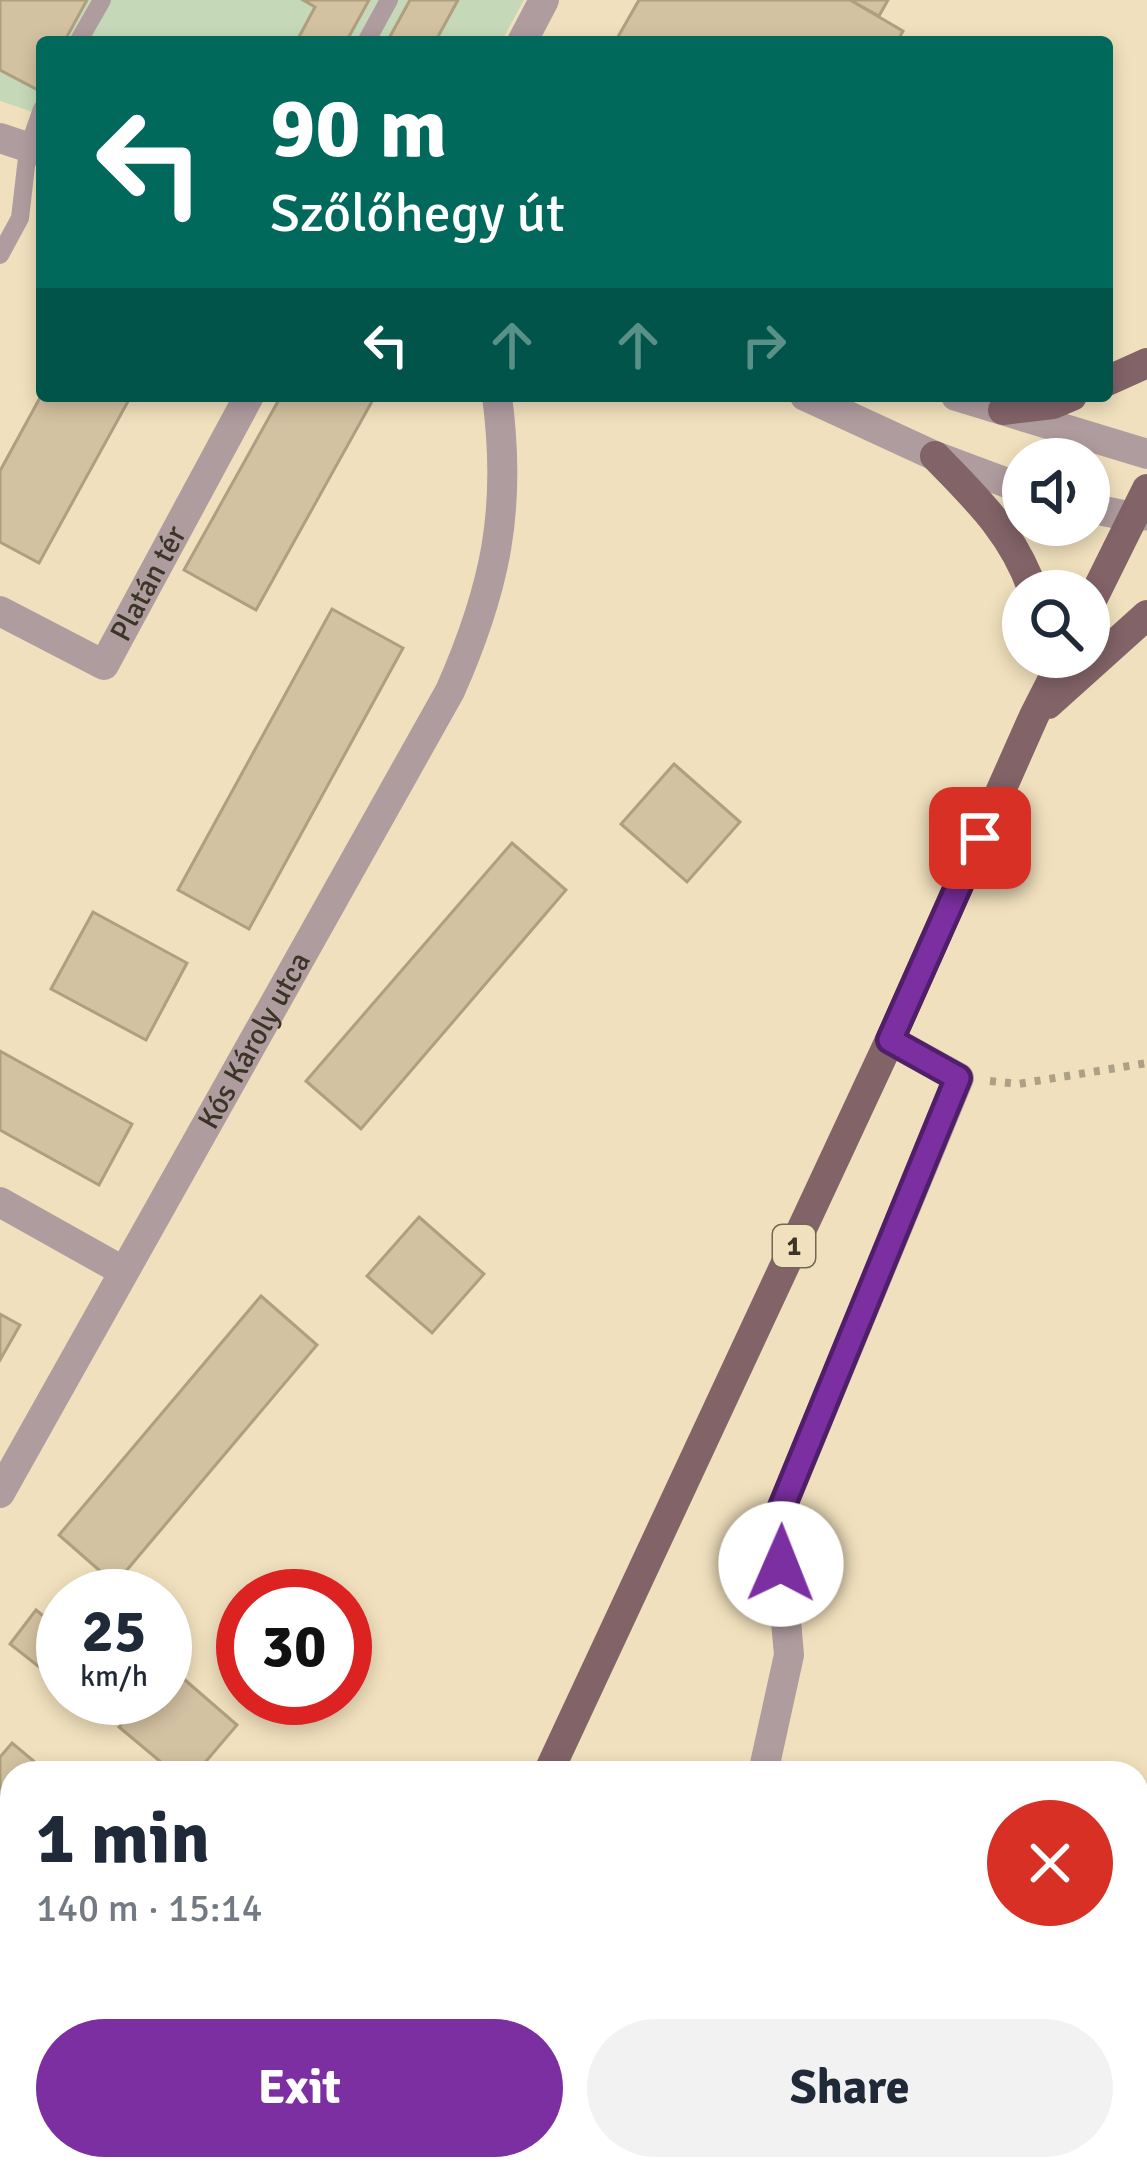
<!DOCTYPE html>
<meta charset="utf-8">
<style>
:root{--surface:#fff;--page:#f2f2f3;--text:#1f2937;--muted:#747a83;--accent:#7b2fa1}
body{margin:0;font-family:Signika,sans-serif;background:var(--page);color:var(--text);height:100vh;display:flex;flex-direction:column;font-size:45px;white-space:nowrap}
*{box-sizing:border-box;margin:0}
p{font-size:39px;color:var(--muted)}
.icon{flex:none;width:66px;height:66px;fill:none;stroke:currentColor;stroke-width:2;stroke-linecap:round;stroke-linejoin:round}
.map{position:relative;flex:1;overflow:hidden}
.drawer{position:absolute;left:0px;top:1761px;width:1149px;height:420px;display:flex;flex-direction:column;background:var(--surface);border-radius:36px 36px 0 0;box-shadow:0 6px 18px #0003}
.drawer>*{flex:none}
.top-card{position:absolute;left:36px;top:36px;width:1077px;height:366px;border-radius:12px;box-shadow:0 6px 18px #0003;background:#00695c;color:#fff;overflow:hidden}
.tools{position:absolute;left:1002px;top:438px;display:grid;gap:24px}
.tools a{display:grid;place-items:center;width:108px;height:108px;border-radius:50%;background:var(--surface);box-shadow:0 6px 18px #0003;font-size:60px}
.speed{position:absolute;left:36px;top:1569px;display:flex;gap:24px;font-size:60px;font-weight:700;text-align:center}
.speed>*{display:grid;place-content:center;width:156px;height:156px;border-radius:50%;background:var(--surface);box-shadow:0 6px 18px #0003;line-height:1}
.speed small{font-size:30px;font-weight:400}
.speed .limit{border:18px solid #d22;background:#fff;color:#111}
.pin{position:absolute;display:grid;place-items:center;width:102px;height:102px;color:#fff;margin:-51px;border-radius:24px;box-shadow:0 6px 18px #0006}
.me{position:absolute;width:132px;margin:-66px;rotate:1deg;stroke-linejoin:round;filter:drop-shadow(0 0 9px #0008)}
.turn{display:flex;align-items:center;gap:42px;height:252px;padding:0 36px;font-size:54px}
.turn .icon{width:156px;height:156px;stroke-width:2.5}
.turn b{display:block;font-size:84px;line-height:102px}
.lanes{display:flex;align-items:center;height:114px;padding:0 36px;background:#0003;justify-content:center;gap:60px;direction:ltr}
.lanes .off{opacity:.35}
.round{display:grid;place-items:center;flex:none;width:126px;height:126px;border-radius:63px;background:var(--page)}
.overview{display:flex;align-items:center;justify-content:space-between;height:204px;padding:0 36px}
h1{font-size:72px;font-weight:800;line-height:90px}
.action{display:flex;gap:24px;margin-top:auto;padding:24px 36px}
.action a{flex:1;height:138px;border-radius:72px;background:var(--accent);color:#fff;font-size:48px;font-weight:800;line-height:138px;text-align:center}
.action a+a{background:var(--page);color:var(--text)}
.map>svg:first-child{display:block}
.green{fill:#c5d9b9}
.building{fill:#d3c2a1;stroke:#af9f7f;stroke-width:3}
.lines{fill:none;stroke-linecap:round;stroke-linejoin:round}
.path{stroke:#aca085;stroke-width:8;stroke-dasharray:6 9;stroke-linecap:butt}
.lane{stroke:#af9c9f;stroke-width:18}
.street{stroke:#af9c9f;stroke-width:30}
.primary{stroke:#826368;stroke-width:30}
.route-casing{stroke:#501f69;stroke-width:30}
.route{stroke:#7b2fa1;stroke-width:21}
.labels{text-anchor:middle;dominant-baseline:central;stroke-width:12;stroke-linejoin:round;paint-order:stroke}
.shield{fill:#f0e0bd;stroke:#716854;stroke-width:3}
.shield-label{font-size:27px;font-weight:bold;fill:#3b3527}
.street-label{font-size:30px;fill:#3b3527;stroke:#f0e0bd}
</style>
<div class="map">
<svg width="1147" height="2181" viewBox="0 0 1147 2181">
<rect width="100%" height="100%" fill="#f0e0bd"/>
<path class="green" d="M 0,0 L 524,0 L 501,42 L 42,42 L 42,115 L 0,101 Z"/>
<path class="building" d="M 0,0 L 87,0 L 64,42 L 42,42 L 42,83 L 38,90 L 0,70 Z
M 303,0 L 369,0 L 346,42 L 308,42 L 299,37 L 315,7 Z
M 410,0 L 458,0 L 435,42 L 387,42 Z
M 639,0 L 850,0 L 903,31 L 897,42 L 615,42 Z
M 850,0 L 888,0 L 879,16 Z
M 42,394 L 131,396 L 39,563 L 0,542 L 0,471 Z
M 281,396 L 375,396 L 256,610 L 184,570 Z
M 332,609 L 403,648 L 249,929 L 178,890 Z
M 674,764 L 740,822 L 687,882 L 621,824 Z
M 512,843 L 566,890 L 361,1129 L 306,1081 Z
M 93,912 L 187,963 L 146,1040 L 51,989 Z
M 0,1051 L 132,1124 L 99,1185 L 0,1130 Z
M 419,1217 L 484,1274 L 432,1333 L 367,1276 Z
M 261,1296 L 317,1345 L 115,1584 L 59,1535 Z
M 0,1314 L 20,1325 L 0,1360 Z
M 36,1610 L 63,1632 L 63,1646 L 43,1670 L 10,1644 Z
M 170,1667 L 237,1725 L 196,1773 L 174,1773 L 119,1727 L 144,1698 L 165,1698 L 165,1673 Z
M 12,1743 L 48,1773 L 12,1773 L 12,1856 L 0,1870 L 0,1757 Z
M 125,2169 L 191,2169 L 181,2181 L 128,2181 L 120,2174 Z"/>
<g class="lines">
<path class="path" d="M 990,1081 L 1018,1084 L 1147,1063"/>
<path class="lane" d="M 78,42 L 102,0
M 366,42 L 389,0
M 0,255 L 20,218 L 28,149 L 42,109"/>
<g class="street">
<path d="M 522,42 L 544,0"/>
<path d="M 0,138 L 42,152"/>
<path d="M 805,396 L 935,456 L 1023,489"/>
<path d="M 956,396 L 1147,454"/>
<path d="M 1089,508 L 1133,517 L 1147,515"/>
<path id="s1" d="M 0,611 L 104,665 L 249,396"/>
<path d="M 0,1202 L 123,1271"/>
<path id="s2" d="M 0,1493 L 450,691 C 496,587 512,509 497,396"/>
<path d="M 763,1773 L 789,1655 L 777,1519 L 959,1078 L 890,1040"/>
<path d="M 665,2181 L 668,2169"/>
</g>
<path class="primary" d="M 1107,381 L 1147,363
M 1003,410 L 1053,404 L 1072,396
M 935,456 C 976,498 1014,534 1033,591
M 1089,606 L 1147,489
M 1048,704 L 1147,615
M 548,1773 L 890,1040 L 1034,716 L 1064,657
M 360,2181 L 366,2169"/>
</g>
<g class="lines">
<defs>
<path id="route" d="M 781,1564 L 777,1519 L 958,1078 L 890,1040 L 980,838"/>
</defs>
<use href="#route" class="route-casing"/>
<use href="#route" class="route"/>
</g>
<g class="labels">
<rect class="shield" x="773" y="1225" width="42" height="42" rx="9"/>
<g class="shield-label">
<text x="794" y="1246">1</text>
</g>
<g class="street-label">
<text stroke="none"><textPath href="#s1" startOffset="210">Platán tér</textPath></text>
<text stroke="none"><textPath href="#s2" startOffset="519">Kós Károly utca</textPath></text>
</g>
</g>
</svg>
<div class="tools">
<a><svg class="icon" aria-label="sound" viewBox="0 0 24 24"><path d="M4 9h4l5-4v14l-5-4H4zM17 9q2 3 0 6"/></svg></a>
<a><svg class="icon" aria-label="search" viewBox="0 0 24 24"><circle cx="10" cy="10" r="6"/><path d="M15 15l6 6"/></svg></a>
</div>
<div class="speed"><div>25<small>km/h</small></div><div class="limit">30</div></div>
<div class="pin" style="left:980px;top:838px;background:#d93025"><svg class="icon" aria-label="arrive" viewBox="0 0 24 24"><path d="M6 21V4h12l-3 4 3 4H6"/></svg></div>
<svg class="me" style="left:781px;top:1564px" viewBox="-20 -20 40 40"><circle r="19" fill="#fff"/><path d="M0-13L10 11 0 6-10 11z" fill="#7b2fa1"/></svg>
<div class="top-card">
<div class="turn"><svg class="icon" aria-label="left" viewBox="0 0 24 24"><path d="M17 20v-9H6M10 6l-5 5 5 5"/></svg><div><b>90 m</b>Szőlőhegy út</div></div>
<div class="lanes"><svg class="icon" aria-label="left" viewBox="0 0 24 24"><path d="M17 20v-9H6M10 6l-5 5 5 5"/></svg><svg class="icon off" aria-label="ahead" viewBox="0 0 24 24"><path d="M12 20V5M6 11l6-6 6 6"/></svg><svg class="icon off" aria-label="ahead" viewBox="0 0 24 24"><path d="M12 20V5M6 11l6-6 6 6"/></svg><svg class="icon off" aria-label="right" viewBox="0 0 24 24"><path d="M7 20v-9h11M14 6l5 5-5 5"/></svg></div>
</div>
<section class="drawer">
<div class="overview"><div><h1>1 min</h1><p>140 m · 15:14</p></div><a class="round" style="background:#d93025;color:#fff"><svg class="icon" aria-label="close" viewBox="0 0 24 24"><path d="M6 6l12 12M18 6L6 18"/></svg></a></div>
<div class="action"><a>Exit</a><a>Share</a></div>
</section>
</div>
